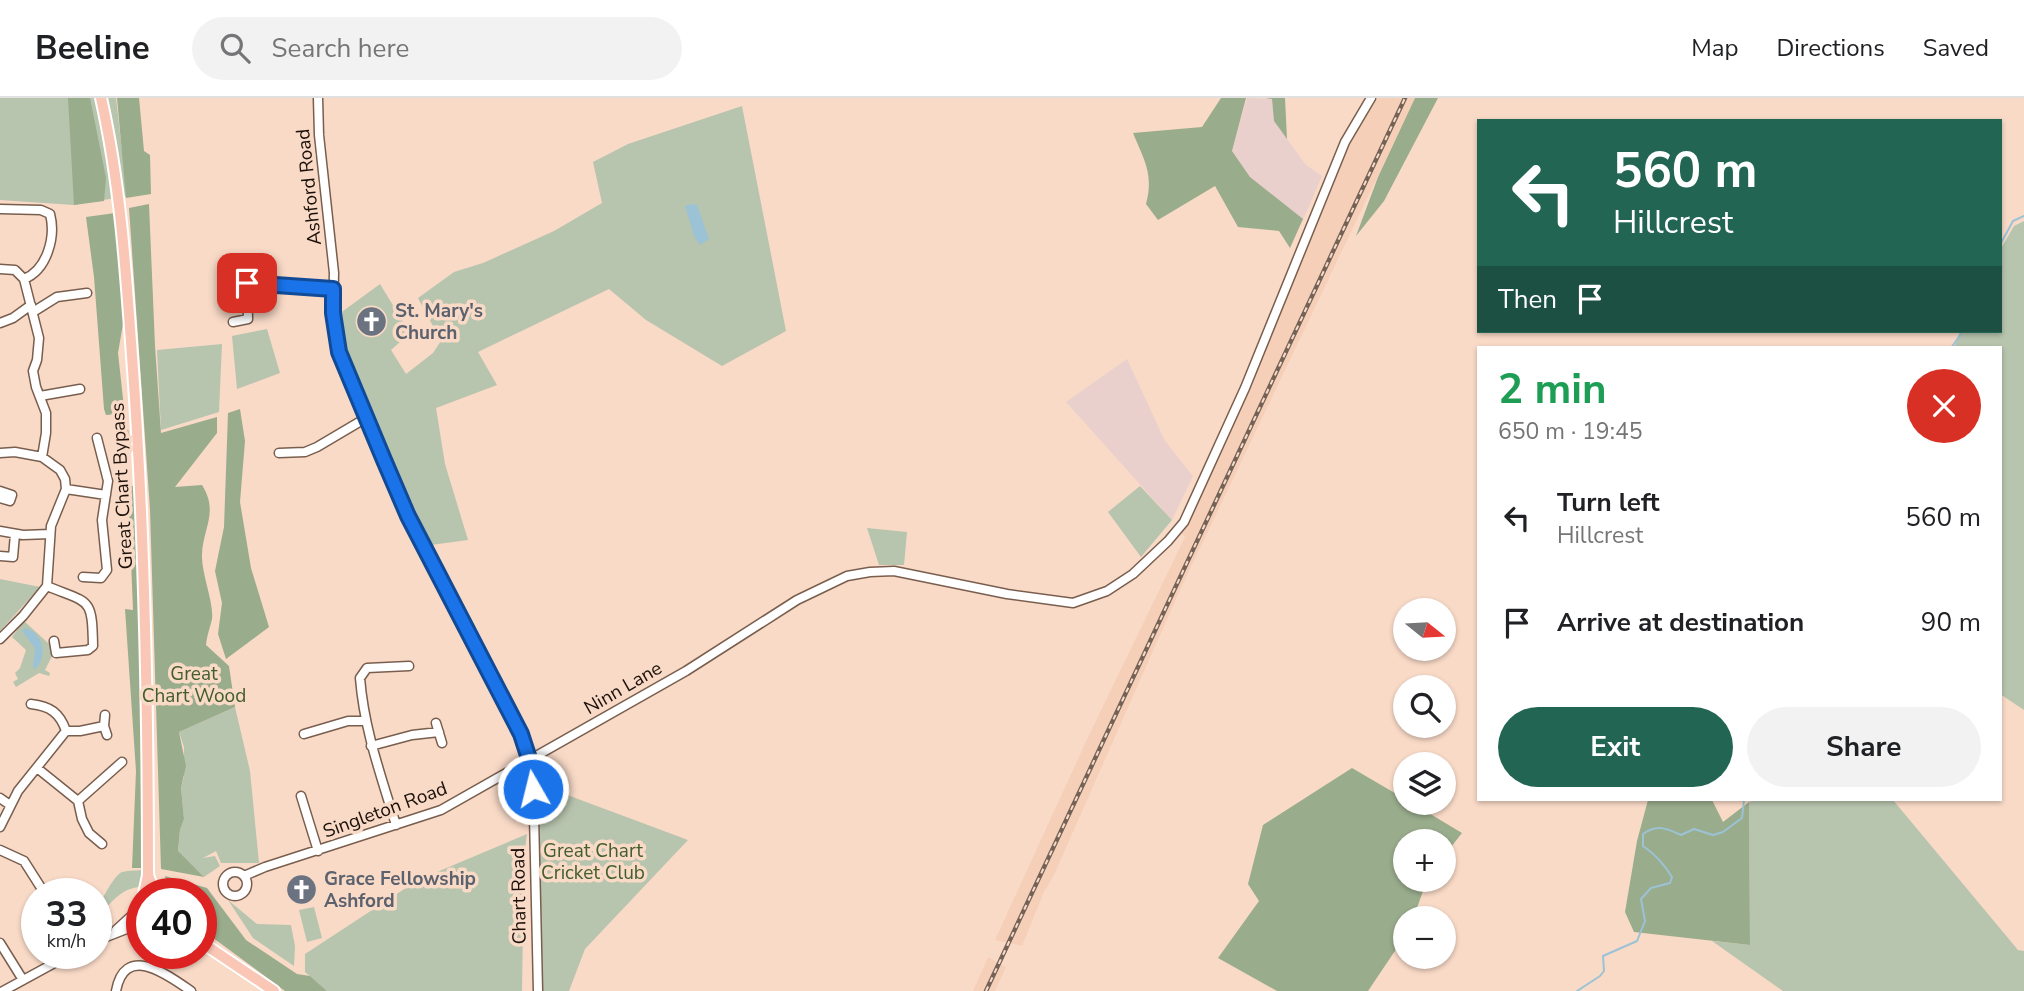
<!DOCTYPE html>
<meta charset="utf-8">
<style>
:root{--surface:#fff;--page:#f2f2f2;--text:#202124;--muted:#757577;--line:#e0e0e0;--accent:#236553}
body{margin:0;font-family:"Nunito Sans",sans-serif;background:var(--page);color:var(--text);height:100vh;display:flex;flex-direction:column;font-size:26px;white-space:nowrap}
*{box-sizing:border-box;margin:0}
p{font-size:23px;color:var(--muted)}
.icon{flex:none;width:38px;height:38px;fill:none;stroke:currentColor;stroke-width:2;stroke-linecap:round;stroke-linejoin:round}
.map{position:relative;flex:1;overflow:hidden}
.sheet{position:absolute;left:1477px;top:248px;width:525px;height:455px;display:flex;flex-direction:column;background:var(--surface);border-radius:0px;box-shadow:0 2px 5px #0004}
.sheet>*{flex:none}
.guide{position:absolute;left:1477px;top:21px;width:525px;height:214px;border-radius:0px;box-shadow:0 2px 5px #0004;background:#236553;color:#fff;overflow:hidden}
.needle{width:46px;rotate:108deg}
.buttons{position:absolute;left:1393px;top:500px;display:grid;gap:14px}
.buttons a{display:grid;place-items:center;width:63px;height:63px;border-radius:50%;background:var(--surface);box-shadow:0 2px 5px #0004;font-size:35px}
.speed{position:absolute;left:21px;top:780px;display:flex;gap:14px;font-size:35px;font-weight:700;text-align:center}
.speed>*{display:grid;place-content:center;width:91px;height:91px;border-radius:50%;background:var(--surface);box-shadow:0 2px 5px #0004;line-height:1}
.speed small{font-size:18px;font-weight:400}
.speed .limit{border:10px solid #d22;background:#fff;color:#111}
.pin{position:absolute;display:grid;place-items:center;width:60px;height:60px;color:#fff;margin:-30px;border-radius:14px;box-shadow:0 4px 10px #0006}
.me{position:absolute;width:77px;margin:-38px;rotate:352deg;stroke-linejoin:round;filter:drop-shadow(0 0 5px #0008)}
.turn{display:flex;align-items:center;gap:24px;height:147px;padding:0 21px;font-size:32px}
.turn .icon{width:91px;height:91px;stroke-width:2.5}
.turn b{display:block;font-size:49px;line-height:60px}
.then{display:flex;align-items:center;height:66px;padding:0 21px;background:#0003;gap:14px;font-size:26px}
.round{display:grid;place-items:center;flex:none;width:74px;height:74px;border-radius:37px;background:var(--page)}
.headline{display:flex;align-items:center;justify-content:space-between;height:119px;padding:0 21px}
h1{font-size:42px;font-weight:700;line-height:52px;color:#1e9e55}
.action{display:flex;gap:14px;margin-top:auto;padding:14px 21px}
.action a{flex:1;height:80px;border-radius:42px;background:var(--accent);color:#fff;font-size:28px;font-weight:700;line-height:80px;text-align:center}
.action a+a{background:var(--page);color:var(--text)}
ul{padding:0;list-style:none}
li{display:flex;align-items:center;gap:21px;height:105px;padding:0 21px}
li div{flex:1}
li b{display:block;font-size:26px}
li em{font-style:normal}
header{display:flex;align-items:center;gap:42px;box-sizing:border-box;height:98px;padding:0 35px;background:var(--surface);border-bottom:2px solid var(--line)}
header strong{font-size:33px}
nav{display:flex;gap:38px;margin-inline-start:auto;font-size:24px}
.search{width:490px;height:63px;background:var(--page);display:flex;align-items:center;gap:18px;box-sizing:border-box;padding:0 24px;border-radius:38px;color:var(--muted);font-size:26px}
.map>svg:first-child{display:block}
.industrial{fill:#ead0cc}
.built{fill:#f5cfb8}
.green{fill:#b7c4ae}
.forest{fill:#99ac8c}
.water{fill:#9cc2d6}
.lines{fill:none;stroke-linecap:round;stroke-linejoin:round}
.stream{stroke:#9cc2d6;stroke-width:2}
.minor-casing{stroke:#795e4e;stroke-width:11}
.major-casing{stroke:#fff;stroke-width:14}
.minor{stroke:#fff;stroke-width:8}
.major{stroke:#fac7b7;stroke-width:10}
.rail-casing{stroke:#746256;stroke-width:4.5}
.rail{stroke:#f9dac7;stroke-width:2;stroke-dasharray:5;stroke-linecap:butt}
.route-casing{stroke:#114b97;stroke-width:18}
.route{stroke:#1a73e8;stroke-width:12}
.labels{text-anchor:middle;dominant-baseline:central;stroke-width:7;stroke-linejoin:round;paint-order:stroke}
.street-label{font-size:19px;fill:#1b110a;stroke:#f9dac7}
.worship-label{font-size:19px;font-weight:bold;fill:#5b616d;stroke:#f9dac7;text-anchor:start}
.park-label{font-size:19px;fill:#435e2d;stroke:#f9dac7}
</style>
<header>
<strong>Beeline</strong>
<div class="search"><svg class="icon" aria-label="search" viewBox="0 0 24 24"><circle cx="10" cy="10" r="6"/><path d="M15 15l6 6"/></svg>Search here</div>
<nav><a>Map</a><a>Directions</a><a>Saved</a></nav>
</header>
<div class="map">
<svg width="2024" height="893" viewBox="0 0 2024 893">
<rect width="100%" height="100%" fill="#f9dac7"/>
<path class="industrial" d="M 1247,0 L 1272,1 L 1274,23 L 1306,67 L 1322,78 L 1303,122 L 1250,79 L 1232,53 Z
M 1127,261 L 1165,343 L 1193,378 L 1172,422 L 1066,304 Z"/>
<path class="built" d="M 1378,0 L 1415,0 L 1180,492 L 1053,779 L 1044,794 L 1022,848 L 995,842 L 1089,637 L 1185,439 L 1181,435 L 1191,421 L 1346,50 Z
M 988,859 L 1006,869 L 995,893 L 973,893 Z"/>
<path class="green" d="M 0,0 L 116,0 L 127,98 L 74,107 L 0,102 Z
M 742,8 L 786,233 L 722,268 L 646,222 L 609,191 L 478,254 L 497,287 L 436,310 L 445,366 L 468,442 L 431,447 L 347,258 L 340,235 L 339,216 L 380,186 L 410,235 L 391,252 L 406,276 L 433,255 L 441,243 L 418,200 L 454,174 L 483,165 L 554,133 L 602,105 L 593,64 L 628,46 Z
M 2024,123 L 2024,612 L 2000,596 L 2000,250 L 1954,250 L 1960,233 L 2000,233 L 2000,152 L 2014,128 Z
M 267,231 L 280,275 L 237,291 L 232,238 Z
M 222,246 L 219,314 L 161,332 L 157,252 Z
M 1140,388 L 1172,422 L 1141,459 L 1108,414 Z
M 867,430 L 907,434 L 904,467 L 879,467 Z
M 0,481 L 40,489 L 0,533 Z
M 24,523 L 48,545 L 52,544 L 52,558 L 45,572 L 50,575 L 49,578 L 39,575 L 16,589 L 13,584 L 18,581 L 15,575 L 20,570 L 26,552 L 12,539 Z
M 235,609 L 250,673 L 259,765 L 221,765 L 216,753 L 203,760 L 215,758 L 220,768 L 204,779 L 178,754 L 180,732 L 184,721 L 181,690 L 184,679 L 184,649 L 179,634 Z
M 539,675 L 562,695 L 688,742 L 585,851 L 569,893 L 541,893 Z
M 1756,702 L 1893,702 L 2018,852 L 2024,853 L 2024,893 L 1783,893 L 1712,843 L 1750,847 L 1749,704 Z
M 527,736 L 524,759 L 522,893 L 327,893 L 305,874 L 305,856 L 418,782 Z
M 142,772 L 141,789 C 119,790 112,806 96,819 C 96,810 112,781 120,775 C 126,772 135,773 142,772 Z
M 228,802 L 257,826 L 291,827 L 295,848 L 294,868 L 253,840 Z
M 314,809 L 322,840 L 307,844 L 299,812 Z"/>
<path class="forest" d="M 68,0 L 90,0 L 106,80 L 104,103 L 74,107 Z
M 117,0 L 139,0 L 144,53 L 150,57 L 151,96 L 126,100 Z
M 1221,0 L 1246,0 L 1232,53 L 1250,79 L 1303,121 L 1290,150 L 1279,133 L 1238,129 L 1215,88 L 1158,122 L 1146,106 C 1154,76 1144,62 1133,35 L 1202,29 Z
M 1265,0 L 1285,0 L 1287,41 L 1274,23 L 1272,1 Z
M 1415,0 L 1438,0 L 1384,103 L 1356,138 L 1378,79 Z
M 149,106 L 155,248 L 161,335 L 217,319 L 217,335 L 175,389 L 202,387 C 219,414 203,430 202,456 C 201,475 214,504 212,521 C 210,530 207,537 206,547 L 229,568 L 235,609 L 179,634 L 186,668 L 181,690 L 184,721 L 180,732 L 178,753 L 204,779 L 161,771 L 150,411 L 129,110 Z
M 115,115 L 124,220 L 118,255 L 125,319 L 134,356 L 125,351 L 118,316 L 106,317 L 104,311 L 94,179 L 86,119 Z
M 240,311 L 245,343 L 240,404 L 251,470 L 269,529 L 226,561 L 218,536 L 222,505 L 215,473 L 224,429 L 228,315 Z
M 128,388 L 138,388 L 143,691 L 141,770 L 132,770 L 136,673 L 125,511 L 133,512 Z
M 1352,670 L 1405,701 L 1405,705 L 1412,705 L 1462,735 L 1444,758 L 1444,744 L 1405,744 L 1405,782 L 1427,782 L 1413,821 L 1405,821 L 1405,838 L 1368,893 L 1277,893 L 1218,860 L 1259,803 L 1248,786 L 1263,727 Z
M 1648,702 L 1712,702 L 1723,724 L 1749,704 L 1750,847 L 1634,834 L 1625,814 L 1637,743 Z
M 165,778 L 207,790 L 246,842 L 297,876 L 310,878 L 327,893 L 285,893 L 201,831 L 201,796 L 168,796 Z"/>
<path class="water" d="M 691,106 L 697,107 L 709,141 L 700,147 L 694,138 L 685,108 Z
M 25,530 C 44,535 48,559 35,571 L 33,569 L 35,550 L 22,533 Z"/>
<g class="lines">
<path class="stream" d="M 2000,147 L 2013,123 L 2024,118
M 1951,250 L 1963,233
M 1577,893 L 1600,878 L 1604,873 L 1603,858 L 1637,843 L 1645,823 L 1641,801 L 1651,790 L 1670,785 L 1672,779 C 1664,766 1655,756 1643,748 L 1643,736 C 1657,726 1666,730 1681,737 L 1694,731 L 1713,737 L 1723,734 L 1742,720 L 1744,702"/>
<defs>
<path id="minor" d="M 318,0 L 319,37 L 334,175 L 333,215 L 339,254 L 408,418 L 521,636 L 533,673 L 538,893
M 0,111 L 41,112 L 50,116 C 56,139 47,172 24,181
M 0,171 L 15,172 L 24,181 L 39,240 L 37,262 L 33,273 L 36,289 L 46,315 L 46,335 L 42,359
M 33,214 L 57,199 L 87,195
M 233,224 L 248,221 L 247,185 L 333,191
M 0,225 L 13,220 L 31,207
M 40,298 L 80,291
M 0,355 L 15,354 L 42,359 L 60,372 L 65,381 L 66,391 L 51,428 L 47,488 L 23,518 L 0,541
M 279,355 L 305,354 L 317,349 L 366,320
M 66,391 L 106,397
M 0,393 L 12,397 L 10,403 L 0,400
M 0,433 L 23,437 L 50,436
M 0,458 L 13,459 L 15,436
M 83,479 L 101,480 L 107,472 L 102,422 L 108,383 L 97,340
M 47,488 C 90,506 92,498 93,548 L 88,552 L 56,555 L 54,543
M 31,606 C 50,608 60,615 66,633
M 436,625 L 442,645
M 104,628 L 105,617
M 304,636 L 348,623 L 365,623
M 371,648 L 412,637 L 439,634
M 37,670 L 78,703 L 82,721 L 89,735 L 102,746
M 301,698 L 318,753
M 0,700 L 10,707
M 78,703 L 122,664
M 396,727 C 381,678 364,631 360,580 L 367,570 L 409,568
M 0,729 L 18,693 L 66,633 L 80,633 L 104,628 L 107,637
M 0,752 L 24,763 L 45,796
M223 786a12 12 0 1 1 24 0a12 12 0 1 1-24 0Z
M 244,778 L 265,769 L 441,712 L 686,573 L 797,502 L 847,478 L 870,474 L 894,473 L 1007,496 L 1073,505 L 1107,493 L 1133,476 L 1168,443 L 1184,424 L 1245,290 L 1345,44 L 1371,0
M 116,832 L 140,810
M 96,843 L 142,825
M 0,845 L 23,882
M 3,893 L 71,856
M 116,893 C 125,844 169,878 191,893"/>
<path id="major" d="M 101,0 C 120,84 126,172 132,258 C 145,431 148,603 148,777 L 144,796
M 148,777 L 155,796
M 142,807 L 139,813 L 142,820
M 201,844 L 274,893"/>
</defs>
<use href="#minor" class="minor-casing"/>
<use href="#major" class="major-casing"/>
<use href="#minor" class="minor"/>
<use href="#major" class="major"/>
<defs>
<path id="rail" d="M 986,893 L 1405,0"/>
</defs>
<use href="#rail" class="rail-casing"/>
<use href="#rail" class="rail"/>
</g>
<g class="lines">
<defs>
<path id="route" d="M 247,185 L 333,191 L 333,215 L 339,254 L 384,362 L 408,418 L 521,636 L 533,673 L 533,691"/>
</defs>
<use href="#route" class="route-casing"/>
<use href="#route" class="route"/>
</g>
<defs>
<symbol id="church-disc" viewBox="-11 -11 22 22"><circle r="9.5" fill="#6b7280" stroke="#f9dac7"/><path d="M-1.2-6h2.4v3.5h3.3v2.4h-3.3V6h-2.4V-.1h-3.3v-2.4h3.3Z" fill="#fff"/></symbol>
</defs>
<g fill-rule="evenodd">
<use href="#church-disc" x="354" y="206" width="35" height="35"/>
<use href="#church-disc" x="284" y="774" width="35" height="35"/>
</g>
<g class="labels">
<g class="street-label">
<text transform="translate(309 89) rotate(-96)">Ashford Road</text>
<text transform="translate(122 388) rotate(-93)">Great Chart Bypass</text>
<text transform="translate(623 590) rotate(-30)">Ninn Lane</text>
<text transform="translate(385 712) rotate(-20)">Singleton Road</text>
<text transform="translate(519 798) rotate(-91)">Chart Road</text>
</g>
<g class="worship-label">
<text x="395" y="213">St. Mary's<tspan x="395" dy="22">Church</tspan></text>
<text x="324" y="781">Grace Fellowship<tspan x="324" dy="22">Ashford</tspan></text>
</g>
<g class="park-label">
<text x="194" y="576">Great<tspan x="194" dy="22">Chart Wood</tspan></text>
<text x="593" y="753">Great Chart<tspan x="593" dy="22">Cricket Club</tspan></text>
</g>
</g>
</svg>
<div class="buttons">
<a><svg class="needle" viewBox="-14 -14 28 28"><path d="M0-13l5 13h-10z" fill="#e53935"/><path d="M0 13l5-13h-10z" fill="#757577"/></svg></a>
<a><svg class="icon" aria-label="search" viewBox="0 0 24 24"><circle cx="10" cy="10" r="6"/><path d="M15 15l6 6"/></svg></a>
<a><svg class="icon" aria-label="layers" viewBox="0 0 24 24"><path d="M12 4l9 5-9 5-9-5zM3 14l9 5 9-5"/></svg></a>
<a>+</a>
<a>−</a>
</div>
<div class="speed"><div>33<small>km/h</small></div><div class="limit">40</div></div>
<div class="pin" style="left:247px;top:185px;background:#d93025"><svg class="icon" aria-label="arrive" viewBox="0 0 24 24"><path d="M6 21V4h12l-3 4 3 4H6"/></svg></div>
<svg class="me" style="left:533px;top:691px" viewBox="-20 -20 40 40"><circle r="17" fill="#1a73e8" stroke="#fff" stroke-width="3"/><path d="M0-11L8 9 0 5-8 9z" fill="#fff"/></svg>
<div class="guide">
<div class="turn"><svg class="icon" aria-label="left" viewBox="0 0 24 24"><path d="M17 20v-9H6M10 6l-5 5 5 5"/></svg><div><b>560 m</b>Hillcrest</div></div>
<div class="then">Then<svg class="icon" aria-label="arrive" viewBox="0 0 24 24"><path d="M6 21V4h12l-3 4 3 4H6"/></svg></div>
</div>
<section class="sheet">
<div class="headline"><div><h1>2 min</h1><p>650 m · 19:45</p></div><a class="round" style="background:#d93025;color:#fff"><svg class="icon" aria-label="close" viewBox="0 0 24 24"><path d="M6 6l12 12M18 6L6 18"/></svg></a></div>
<ul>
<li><svg class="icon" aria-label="left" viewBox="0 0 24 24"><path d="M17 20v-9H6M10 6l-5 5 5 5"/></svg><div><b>Turn left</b><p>Hillcrest</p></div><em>560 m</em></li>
<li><svg class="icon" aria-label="arrive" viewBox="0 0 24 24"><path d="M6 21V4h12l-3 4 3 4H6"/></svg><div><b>Arrive at destination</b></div><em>90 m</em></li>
</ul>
<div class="action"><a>Exit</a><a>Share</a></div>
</section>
</div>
